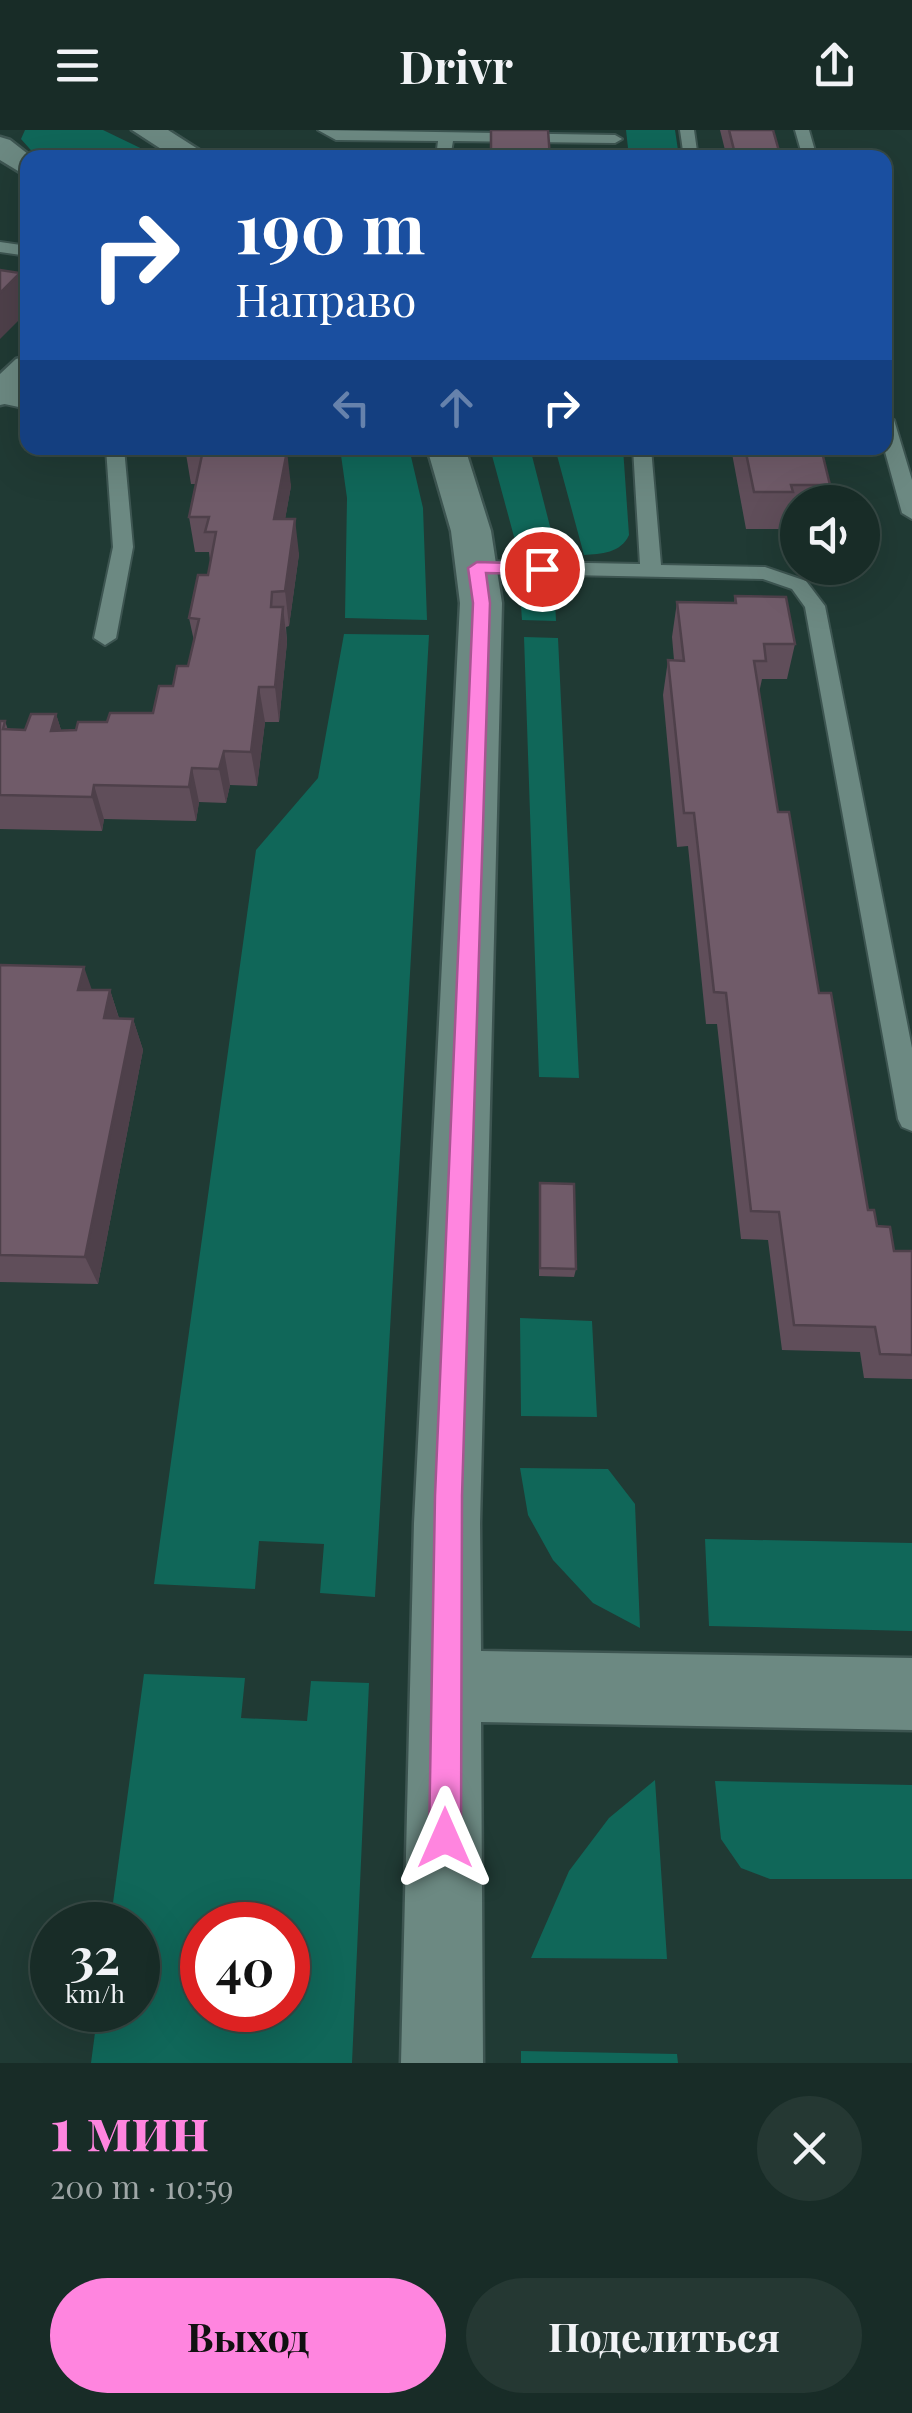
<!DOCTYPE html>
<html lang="ru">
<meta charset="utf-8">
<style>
:root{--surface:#182c27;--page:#253833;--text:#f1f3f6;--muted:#9fa7a7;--line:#364844;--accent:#ff85df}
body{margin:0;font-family:"Playfair Display",serif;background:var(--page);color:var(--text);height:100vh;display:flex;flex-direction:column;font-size:38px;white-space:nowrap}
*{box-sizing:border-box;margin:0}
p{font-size:32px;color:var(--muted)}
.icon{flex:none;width:55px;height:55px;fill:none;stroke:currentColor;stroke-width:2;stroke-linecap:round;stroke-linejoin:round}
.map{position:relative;height:1933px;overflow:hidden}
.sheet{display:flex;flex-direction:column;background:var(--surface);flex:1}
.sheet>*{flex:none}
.top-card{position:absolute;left:20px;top:20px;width:872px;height:305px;border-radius:20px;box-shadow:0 10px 40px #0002,0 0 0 2px var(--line);background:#1a4fa0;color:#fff;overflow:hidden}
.buttons{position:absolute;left:780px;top:355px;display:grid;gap:20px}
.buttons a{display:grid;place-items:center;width:100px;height:100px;border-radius:50%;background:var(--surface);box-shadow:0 10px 40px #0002,0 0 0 2px var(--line);font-size:50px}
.speed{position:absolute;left:30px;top:1772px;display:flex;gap:20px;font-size:50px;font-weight:700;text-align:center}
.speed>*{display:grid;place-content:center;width:130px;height:130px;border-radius:50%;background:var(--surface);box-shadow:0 10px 40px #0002,0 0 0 2px var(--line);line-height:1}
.speed small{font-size:25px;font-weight:400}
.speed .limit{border:15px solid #d22;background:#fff;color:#111}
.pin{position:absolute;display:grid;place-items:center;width:85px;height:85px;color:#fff;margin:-42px;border:5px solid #fff;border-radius:50%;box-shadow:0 2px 10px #0007}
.me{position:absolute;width:110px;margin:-55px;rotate:0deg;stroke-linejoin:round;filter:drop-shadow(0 0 8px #0008)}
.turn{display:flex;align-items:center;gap:35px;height:210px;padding:0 50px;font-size:45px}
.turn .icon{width:130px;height:130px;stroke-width:2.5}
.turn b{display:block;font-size:70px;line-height:85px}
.lanes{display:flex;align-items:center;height:95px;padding:0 50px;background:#0003;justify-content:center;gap:50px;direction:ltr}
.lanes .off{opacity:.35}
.round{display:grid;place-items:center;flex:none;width:105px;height:105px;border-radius:52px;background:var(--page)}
.summary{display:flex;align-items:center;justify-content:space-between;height:170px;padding:0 50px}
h1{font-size:60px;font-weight:700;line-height:75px;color:var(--accent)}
.cta{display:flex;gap:20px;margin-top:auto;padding:20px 50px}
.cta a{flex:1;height:115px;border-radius:60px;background:var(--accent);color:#111;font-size:40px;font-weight:700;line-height:115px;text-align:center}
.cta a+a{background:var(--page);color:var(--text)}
header{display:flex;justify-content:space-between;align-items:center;height:130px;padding:0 50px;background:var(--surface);font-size:45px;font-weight:700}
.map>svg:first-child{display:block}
.green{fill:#106759;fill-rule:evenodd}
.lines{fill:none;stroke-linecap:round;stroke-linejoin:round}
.lane-casing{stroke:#3d5551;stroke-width:4}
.street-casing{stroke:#3d5551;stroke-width:5}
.secondary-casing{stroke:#3d5551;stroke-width:5}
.lane{fill:#6c8982;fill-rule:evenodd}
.street{fill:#6c8982;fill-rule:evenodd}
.secondary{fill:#6c8982;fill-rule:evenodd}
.wall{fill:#604e5a}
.shaded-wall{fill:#4e404a}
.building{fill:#705b69;stroke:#4e404a;stroke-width:2.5}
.route{fill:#ff85df;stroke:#a65691;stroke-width:2.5}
</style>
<header><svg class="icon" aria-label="menu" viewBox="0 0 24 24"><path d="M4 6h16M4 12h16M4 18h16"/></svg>Drivr<svg class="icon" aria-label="share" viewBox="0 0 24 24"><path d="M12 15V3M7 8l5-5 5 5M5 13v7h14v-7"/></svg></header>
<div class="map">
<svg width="912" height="1933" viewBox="0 0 912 1933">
<rect width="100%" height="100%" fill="#203a34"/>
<path class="green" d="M 25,0 L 103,0 L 159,27 L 37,27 L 21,9 Z
M 626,0 L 675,0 L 679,27 L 629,27 Z
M 340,318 L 409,318 L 423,378 L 427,490 L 345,488 L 347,368 Z
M 490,318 L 530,318 L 556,420 L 538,421 L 516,414 Z
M 555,318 L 623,318 L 629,405 C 621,423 601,424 584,425 Z
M 554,451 L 556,491 L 522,490 L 520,462 L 525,455 Z
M 344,504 L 429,505 L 375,1467 L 320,1463 L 324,1414 L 259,1411 L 255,1459 L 154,1454 L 256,720 L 318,648 Z
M 524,507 L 558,508 L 579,948 L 539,947 Z
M 520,1188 L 592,1191 L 597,1287 L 521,1286 Z
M 520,1338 L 608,1339 L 635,1374 L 640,1498 L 593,1473 L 553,1430 L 528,1385 Z
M 705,1409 L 912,1413 L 912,1501 L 709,1496 Z
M 144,1544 L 245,1548 L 241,1588 L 307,1591 L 311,1551 L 369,1553 L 352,1933 L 91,1933 L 98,1880 L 138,1880 L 138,1795 L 110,1795 ZM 202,1795 L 288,1795 L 288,1880 L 202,1880 Z
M 655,1650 L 667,1829 L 531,1828 L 569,1741 L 609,1688 Z
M 715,1651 L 912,1655 L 912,1749 L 770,1749 L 741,1738 L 721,1709 Z
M 521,1921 L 677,1924 L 678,1933 L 521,1933 Z"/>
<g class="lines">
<defs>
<path id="lane" d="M 318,0 L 615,5 L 622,9 L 615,13 L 453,11 L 450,28 L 436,28 L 438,11 L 336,10 Z
M 680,0 L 694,0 L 698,28 L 684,28 Z
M 795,0 L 809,0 L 817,28 L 803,28 Z
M 0,112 L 28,116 L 28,126 L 0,122 Z
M 0,263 L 28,268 L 28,279 L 0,273 Z
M 885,285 L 894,290 L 912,350 L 912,389 L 902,383 L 884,318 Z
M 106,318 L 124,318 L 133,417 L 116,508 L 105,515 L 94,508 L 113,417 Z
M 633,318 L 651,318 L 661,435 L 765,437 L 806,451 L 825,476 L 912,918 L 912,1001 L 902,997 L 898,989 L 805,477 L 792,459 L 763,449 L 477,443 L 467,437 L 477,431 L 640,434 Z"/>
<path id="street" d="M 0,7 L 10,10 L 33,28 L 28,28 L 28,47 L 0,30 Z
M 28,226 L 28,257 L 13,272 L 0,275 L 0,244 L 16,229 Z"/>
<path id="secondary" d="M 132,0 L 168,0 L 212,28 L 175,28 Z
M 427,318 L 465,318 L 491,401 L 502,473 L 480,1393 L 481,1521 L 912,1528 L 912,1600 L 481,1592 L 483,1933 L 401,1933 L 414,1393 L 460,473 L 451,401 Z"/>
</defs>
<use href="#lane" class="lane-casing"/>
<use href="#street" class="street-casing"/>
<use href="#secondary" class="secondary-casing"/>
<use href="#lane" class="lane"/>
<use href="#street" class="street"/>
<use href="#secondary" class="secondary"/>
</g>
<path class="wall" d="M 720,0 L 773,0 L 781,28 L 727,28 Z
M 185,318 L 281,318 L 291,356 L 285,389 L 299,424 L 289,496 L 286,497 L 287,512 L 279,592 L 265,592 L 257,656 L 230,655 L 226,673 L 199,672 L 196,691 L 104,689 L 102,701 L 0,699 L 0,591 L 5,591 L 8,600 L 25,600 L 56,584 L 61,600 L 76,600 L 153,583 L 188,536 L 194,511 L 189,488 L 208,445 L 210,431 L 209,422 L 195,422 L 189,387 L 196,354 L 191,354 Z
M 731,318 L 821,318 L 830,355 L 826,372 L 798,372 L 798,392 L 786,392 L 785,399 L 746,399 Z
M 735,466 L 795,514 L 787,549 L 762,549 L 759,563 L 778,682 L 868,1080 L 894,1121 L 912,1121 L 912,1249 L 864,1248 L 860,1222 L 782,1220 L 768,1110 L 741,1109 L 717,894 L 706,894 L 688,716 L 677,717 L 663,565 L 668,530 L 674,530 L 672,507 L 677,472 L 734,473 Z
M 0,835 L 92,860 L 110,860 L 119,888 L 133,889 L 143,920 L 98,1154 L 0,1152 Z
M 540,1053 L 576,1139 L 574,1147 L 539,1146 Z"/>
<path class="shaded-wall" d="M 20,143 L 28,172 L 28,181 L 0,209 L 0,163 Z
M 287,321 L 291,356 L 279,424 L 274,389 Z
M 295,389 L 299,424 L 289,496 L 285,461 Z
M 283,477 L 287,512 L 279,592 L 275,557 Z
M 259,557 L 265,592 L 257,656 L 251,622 Z
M 56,584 L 67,619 L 51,601 Z
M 224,621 L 230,655 L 226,673 L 219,639 Z
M 192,638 L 199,672 L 196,691 L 189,657 Z
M 94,655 L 104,689 L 102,701 L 92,667 Z
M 84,837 L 95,869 L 78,860 Z
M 110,860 L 120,892 L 104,888 Z
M 133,889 L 143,920 L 98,1154 L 85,1127 Z"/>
<path class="building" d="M 491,0 L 548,0 L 550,28 L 491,28 Z
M 729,0 L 773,0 L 781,28 L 736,28 Z
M 0,140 L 20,143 L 0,163 Z
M 185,318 L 272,318 L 271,321 L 287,321 L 274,389 L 295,389 L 285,461 L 272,462 L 271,477 L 283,477 L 275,557 L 259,557 L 251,622 L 224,621 L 219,639 L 192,638 L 189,657 L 94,655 L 92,667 L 0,665 L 0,591 L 5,591 L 3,599 L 25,600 L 31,584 L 56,584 L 51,601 L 76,600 L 78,592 L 107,592 L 110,583 L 153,583 L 159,556 L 173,556 L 177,536 L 188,536 L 199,489 L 189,488 L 198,445 L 208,445 L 216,402 L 205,402 L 209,387 L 189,387 L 203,320 Z
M 745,318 L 821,318 L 830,355 L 791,355 L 793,362 L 754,362 Z
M 735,466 L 786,467 L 795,514 L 764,514 L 766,531 L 754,531 L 778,682 L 789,682 L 819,863 L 831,863 L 868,1080 L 874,1080 L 877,1096 L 890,1097 L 894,1121 L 912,1121 L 912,1225 L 880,1224 L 875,1197 L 794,1195 L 779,1082 L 751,1081 L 726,863 L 714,862 L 694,683 L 684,683 L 668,530 L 684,531 L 677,472 L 736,473 Z
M 0,835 L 84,837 L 78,860 L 110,860 L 104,888 L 133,889 L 85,1127 L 0,1125 Z
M 540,1053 L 574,1054 L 576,1139 L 540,1138 Z"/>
<path class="route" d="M 477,432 L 542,434 L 550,439 L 542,444 L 486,443 L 490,473 L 462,1366 L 461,1708 L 456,1719 L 445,1724 L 434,1719 L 429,1708 L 435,1366 L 473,473 L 468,438 Z"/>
</svg>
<div class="buttons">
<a><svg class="icon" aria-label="sound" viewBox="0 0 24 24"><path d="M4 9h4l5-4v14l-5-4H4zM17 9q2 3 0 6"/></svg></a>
</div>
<div class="speed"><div>32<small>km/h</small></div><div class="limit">40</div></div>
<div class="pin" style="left:542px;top:439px;background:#d93025"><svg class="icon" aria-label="arrive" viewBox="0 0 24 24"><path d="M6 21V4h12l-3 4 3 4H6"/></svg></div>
<svg class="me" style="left:445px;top:1708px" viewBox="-20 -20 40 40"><path d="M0-17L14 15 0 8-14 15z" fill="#ff85df" stroke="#fff" stroke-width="4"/></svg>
<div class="top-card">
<div class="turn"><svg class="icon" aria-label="right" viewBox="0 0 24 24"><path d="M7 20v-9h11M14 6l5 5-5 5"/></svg><div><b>190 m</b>Направо</div></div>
<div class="lanes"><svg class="icon off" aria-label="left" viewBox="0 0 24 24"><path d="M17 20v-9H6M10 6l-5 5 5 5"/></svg><svg class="icon off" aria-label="ahead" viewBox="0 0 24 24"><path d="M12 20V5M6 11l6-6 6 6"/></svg><svg class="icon" aria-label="right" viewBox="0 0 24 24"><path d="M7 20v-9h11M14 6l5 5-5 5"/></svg></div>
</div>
</div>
<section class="sheet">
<div class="summary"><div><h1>1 мин</h1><p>200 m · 10:59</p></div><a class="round"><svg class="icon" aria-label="close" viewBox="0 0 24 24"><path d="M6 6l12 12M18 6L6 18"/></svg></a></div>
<div class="cta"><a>Выход</a><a>Поделиться</a></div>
</section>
